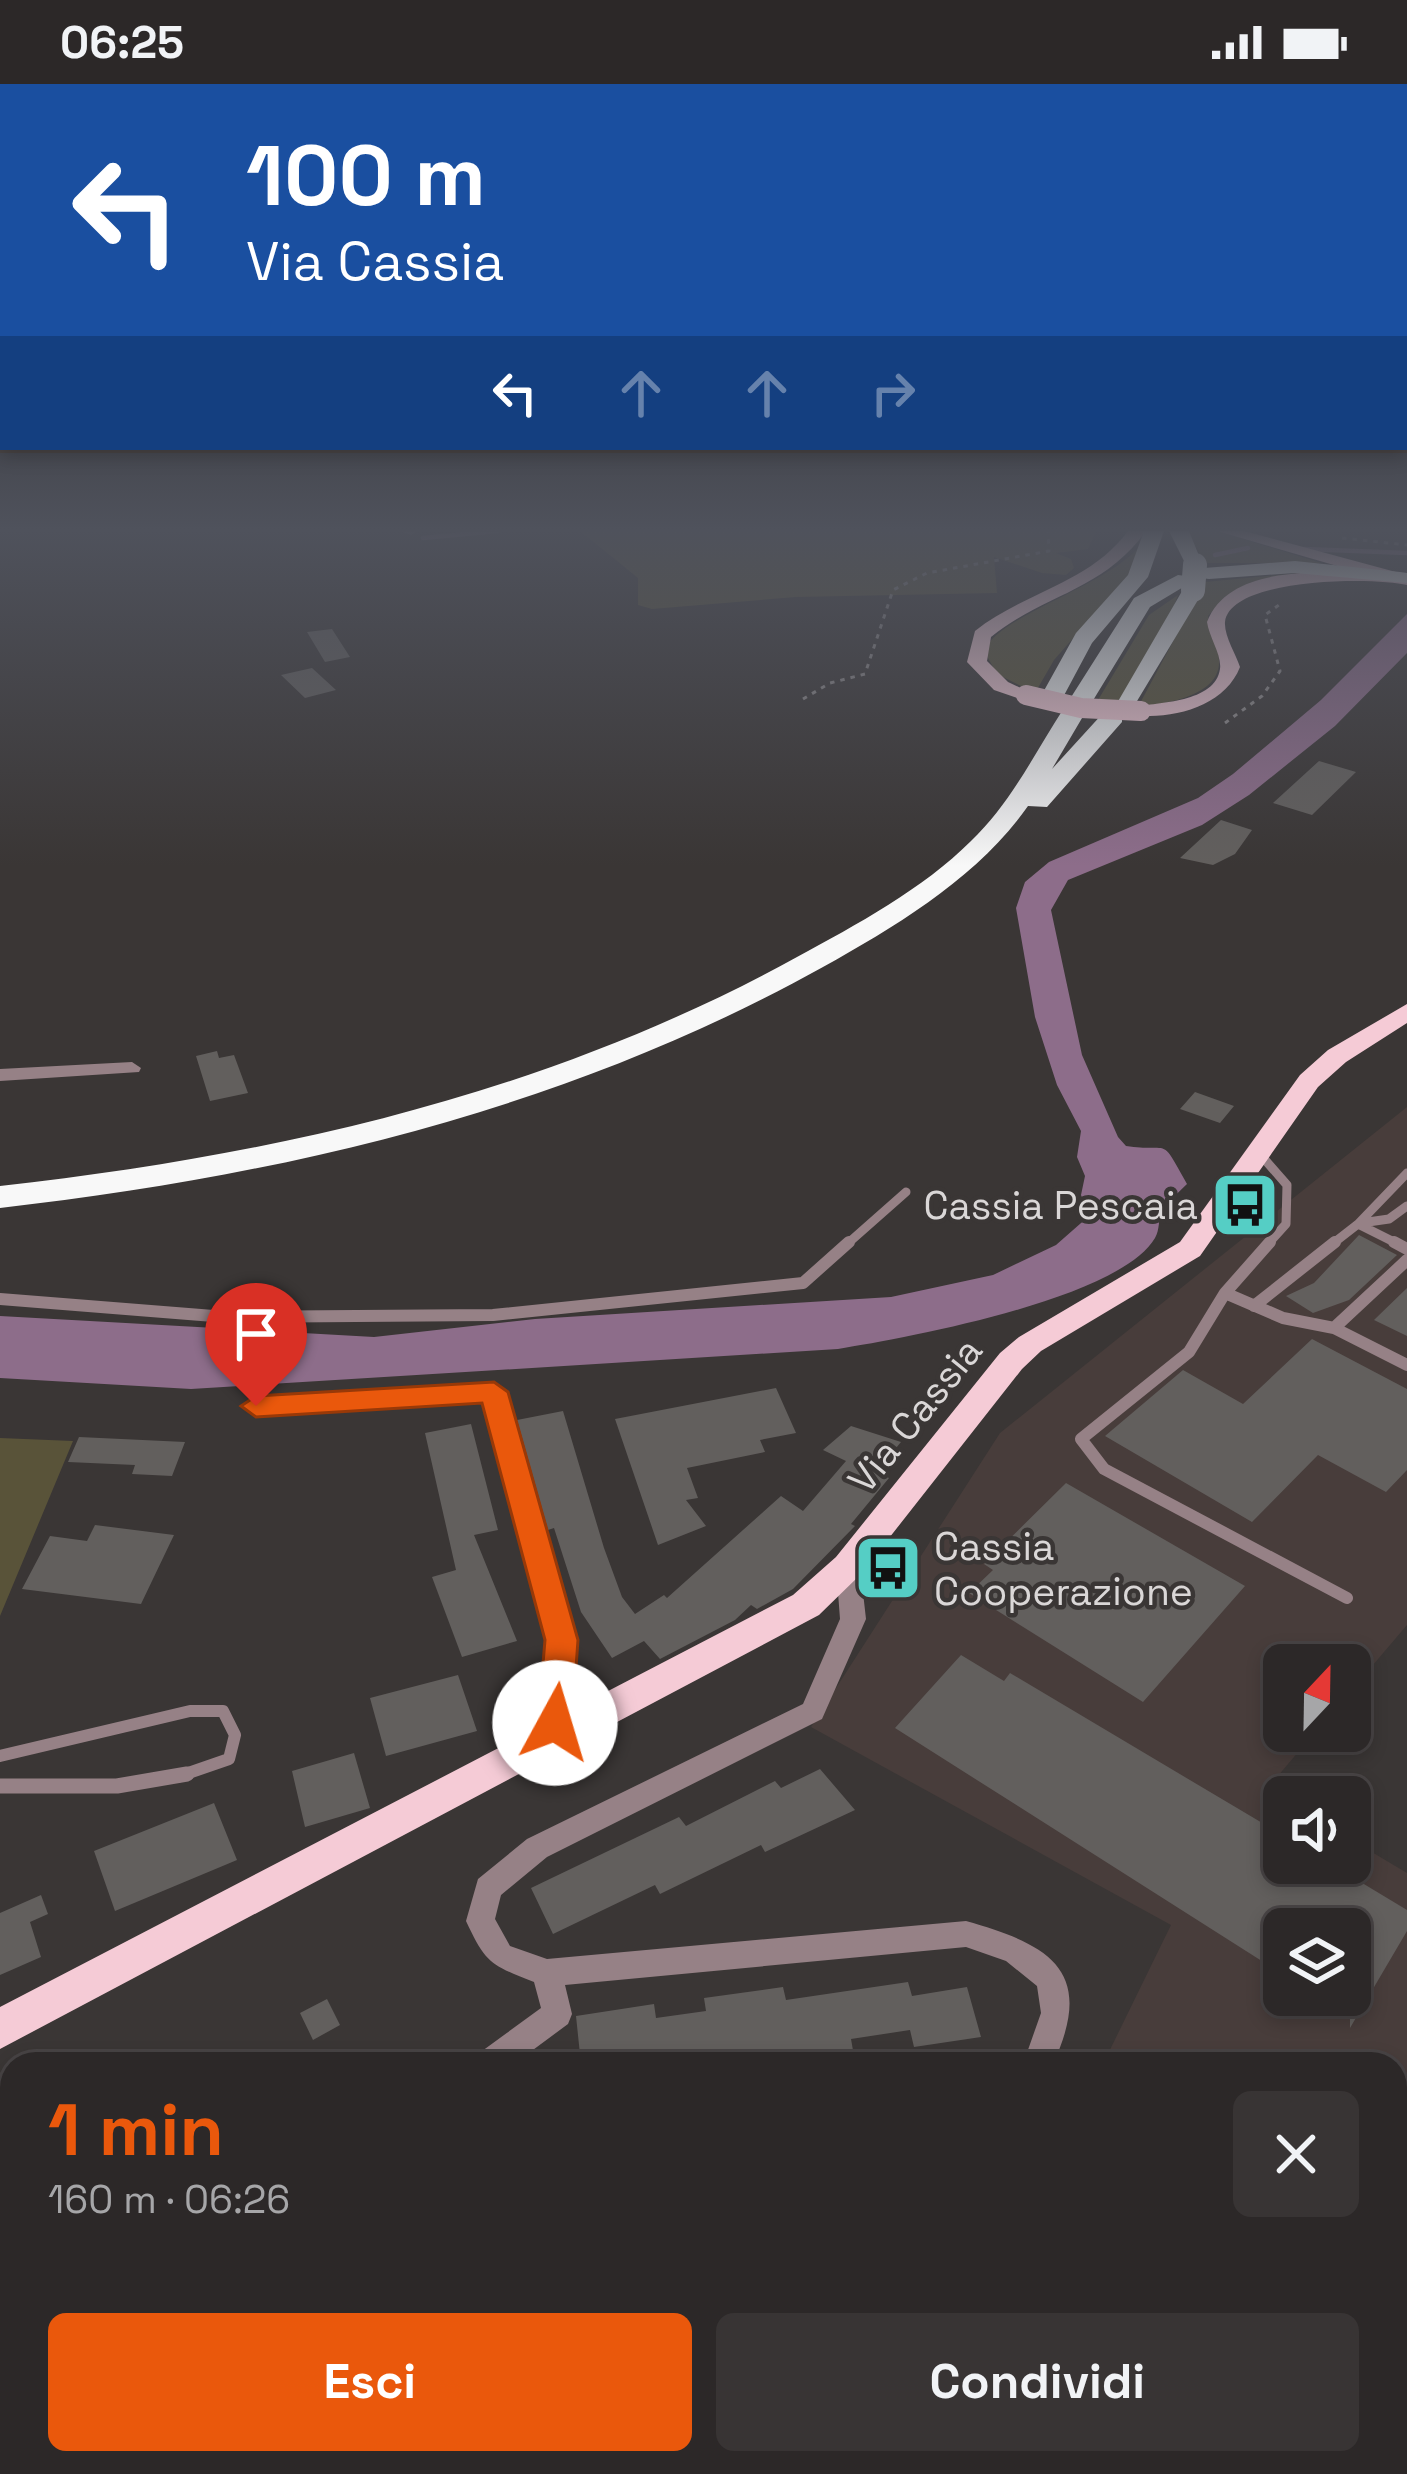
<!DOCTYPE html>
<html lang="it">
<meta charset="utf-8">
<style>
:root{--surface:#2c2828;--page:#383434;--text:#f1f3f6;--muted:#a6a6a8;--line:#484445;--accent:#ea580c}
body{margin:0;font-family:"Space Grotesk",sans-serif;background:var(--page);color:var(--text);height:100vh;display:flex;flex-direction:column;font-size:45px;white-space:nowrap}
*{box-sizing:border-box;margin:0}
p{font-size:39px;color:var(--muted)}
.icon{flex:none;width:66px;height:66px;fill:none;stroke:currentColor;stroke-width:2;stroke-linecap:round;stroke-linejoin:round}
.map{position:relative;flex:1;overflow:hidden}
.side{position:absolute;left:0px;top:1968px;width:1407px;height:423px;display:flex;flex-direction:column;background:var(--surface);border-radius:36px 36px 0 0;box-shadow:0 6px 18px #0003,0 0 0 3px var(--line)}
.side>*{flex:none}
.guide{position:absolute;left:0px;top:0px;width:1407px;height:366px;box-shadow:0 6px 18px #0003,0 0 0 3px var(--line);background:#1a4fa0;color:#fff;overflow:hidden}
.needle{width:78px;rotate:22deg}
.tools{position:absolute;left:1263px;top:1560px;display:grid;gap:24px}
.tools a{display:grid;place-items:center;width:108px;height:108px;border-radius:18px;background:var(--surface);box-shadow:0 6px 18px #0003,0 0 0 3px var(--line);font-size:60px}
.pin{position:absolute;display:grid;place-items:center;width:102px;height:102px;color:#fff;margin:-123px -51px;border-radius:50% 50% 50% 0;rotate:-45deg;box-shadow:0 0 12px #0007}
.pin .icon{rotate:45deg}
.me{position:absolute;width:132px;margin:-66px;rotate:6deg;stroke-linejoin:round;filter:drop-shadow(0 0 9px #0008)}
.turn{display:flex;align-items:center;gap:42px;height:252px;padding:0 48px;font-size:54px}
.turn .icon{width:156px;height:156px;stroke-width:2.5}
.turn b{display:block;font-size:84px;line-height:102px}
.lanes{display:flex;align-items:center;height:114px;padding:0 48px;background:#0003;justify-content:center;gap:60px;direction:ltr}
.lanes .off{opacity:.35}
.round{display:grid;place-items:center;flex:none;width:126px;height:126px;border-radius:18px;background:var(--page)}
.summary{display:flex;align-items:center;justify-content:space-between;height:204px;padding:0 48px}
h1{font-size:72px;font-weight:700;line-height:90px;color:var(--accent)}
.action{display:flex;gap:24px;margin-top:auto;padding:24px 48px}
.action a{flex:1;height:138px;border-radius:18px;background:var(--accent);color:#fff;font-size:48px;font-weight:700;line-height:138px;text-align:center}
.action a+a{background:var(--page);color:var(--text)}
.status{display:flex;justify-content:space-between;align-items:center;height:84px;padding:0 60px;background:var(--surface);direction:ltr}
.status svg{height:33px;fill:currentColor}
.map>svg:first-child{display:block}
.built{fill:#483d3b;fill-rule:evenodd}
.green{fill:#595339}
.water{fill:#8d6d8a}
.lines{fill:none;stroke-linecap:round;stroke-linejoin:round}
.stream{stroke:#8d6d8a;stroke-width:4.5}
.building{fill:#625f5d}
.path{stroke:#8f8b8b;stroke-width:3;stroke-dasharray:4.5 6;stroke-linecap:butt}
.lane-far2{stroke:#968186;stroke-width:9}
.lane-far1{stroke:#968186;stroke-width:12}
.lane{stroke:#968186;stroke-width:15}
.street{fill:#968186;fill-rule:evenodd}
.primary{fill:#f5cbd6;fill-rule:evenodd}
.highway{fill:#f8f8f8;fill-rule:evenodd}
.primary-bridge{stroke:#f5cbd6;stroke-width:20}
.highway-bridge{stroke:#f8f8f8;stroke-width:24}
.route{fill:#ea580c;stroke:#983908;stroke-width:3}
.labels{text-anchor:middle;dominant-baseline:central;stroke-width:9;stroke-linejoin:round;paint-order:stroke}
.poi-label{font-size:39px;fill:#dad7d7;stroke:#3a3635;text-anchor:end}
.street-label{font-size:39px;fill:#dad7d7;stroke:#3a3635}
</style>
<div class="status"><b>06:25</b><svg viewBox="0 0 49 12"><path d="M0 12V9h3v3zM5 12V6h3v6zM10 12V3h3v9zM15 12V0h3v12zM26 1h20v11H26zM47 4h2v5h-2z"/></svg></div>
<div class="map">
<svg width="1407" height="2390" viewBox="0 0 1407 2390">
<rect width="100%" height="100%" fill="#3a3635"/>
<path class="built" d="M 1407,1023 L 1407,1541 L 1350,1608 L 1350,1581 L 1284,1581 L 1284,1647 L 1316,1647 L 1266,1706 L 1284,1717 L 1284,1779 L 1350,1779 L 1350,1755 L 1407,1789 L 1407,2151 L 1395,2164 L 1395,1980 L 1103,1980 L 1171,1841 L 811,1643 L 1000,1349 ZM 1284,1845 L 1350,1845 L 1350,1911 L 1284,1911 Z"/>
<path class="green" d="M 580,447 L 1096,447 L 1088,465 L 1056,469 L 1071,475 L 1074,484 L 1066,491 L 1042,489 L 994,473 L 997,509 L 796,513 L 652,525 L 638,521 L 638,494 Z
M 1188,447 L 1217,447 L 1321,479 L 1204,479 Z
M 1141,461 L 1137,481 L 1054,576 L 1035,609 L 997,590 L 984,567 C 997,532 1106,503 1141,461 Z
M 1310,488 L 1244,503 L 1226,512 L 1208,532 C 1210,547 1220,565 1219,580 C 1217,613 1163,620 1138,623 L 1205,498 Z
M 1178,511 L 1167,540 L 1115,623 L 1095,621 L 1149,531 Z
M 0,1354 L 73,1357 L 0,1532 Z"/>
<path class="water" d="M 1407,530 L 1407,569 L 1335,642 L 1249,711 L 1202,741 L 1068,796 L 1051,826 L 1082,971 L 1118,1053 L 1126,1062 C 1172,1069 1159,1050 1187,1100 C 1179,1108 1168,1117 1162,1127 C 1158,1135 1160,1146 1155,1154 C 1119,1215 907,1254 838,1265 L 191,1305 L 0,1294 L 0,1232 L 374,1253 L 535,1235 L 891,1213 L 993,1191 L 1056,1161 L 1089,1132 L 1081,1111 L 1085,1092 L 1077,1073 L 1081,1047 L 1057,1001 L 1035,933 L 1016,824 L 1025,798 L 1049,778 L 1198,714 L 1233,690 L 1321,616 Z"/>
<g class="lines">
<path class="stream" d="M 423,454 L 497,447
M 1304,465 L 1407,469
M 1215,471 L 1248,464"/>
</g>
<path class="building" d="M 332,545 L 350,573 L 325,578 L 307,548 Z
M 312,584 L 336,606 L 305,614 L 281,591 Z
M 1319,677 L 1356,688 L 1312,731 L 1273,719 Z
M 1221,736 L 1252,746 L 1235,770 L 1213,781 L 1180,774 Z
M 217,967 L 219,974 L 234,971 L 248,1009 L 210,1017 L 196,972 Z
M 1195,1008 L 1234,1022 L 1220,1039 L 1180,1025 Z
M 1359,1151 L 1397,1171 L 1349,1216 L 1313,1229 L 1286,1212 L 1314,1199 Z
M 1407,1204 L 1407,1252 L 1374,1236 Z
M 1312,1255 L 1407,1305 L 1407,1386 L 1386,1408 L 1318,1371 L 1252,1438 L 1105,1352 L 1183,1286 L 1243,1320 Z
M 776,1304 L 796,1349 L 760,1356 L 765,1368 L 687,1384 L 698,1414 L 686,1416 L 706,1442 L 658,1461 L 615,1335 Z
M 563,1327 L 604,1464 L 622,1513 L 635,1530 L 664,1511 L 667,1514 L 781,1412 L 803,1427 L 846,1377 L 823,1366 L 851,1342 L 901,1358 L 876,1388 L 889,1394 L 851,1440 L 855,1442 L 793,1505 L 757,1525 L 751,1521 L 735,1536 L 660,1575 L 644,1557 L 612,1574 L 581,1528 L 554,1444 L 548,1446 L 517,1336 Z
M 471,1340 L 498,1446 L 474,1451 L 517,1557 L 462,1573 L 432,1493 L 456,1486 L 425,1349 Z
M 79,1353 L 185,1358 L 172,1392 L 132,1390 L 135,1381 L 68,1378 Z
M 1066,1399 L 1245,1502 L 1143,1618 L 969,1509 L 993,1486 L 984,1480 Z
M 95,1441 L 174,1451 L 141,1520 L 22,1505 L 50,1452 L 87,1457 Z
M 961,1571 L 1004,1597 L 1010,1589 L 1284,1752 L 1284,1779 L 1329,1779 L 1407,1826 L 1407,1847 L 1350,1944 L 1350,1932 L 1316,1911 L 1350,1911 L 1350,1845 L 1284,1845 L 1284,1891 L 895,1644 Z
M 458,1591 L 477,1647 L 386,1672 L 370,1614 Z
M 354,1669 L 370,1724 L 305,1743 L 292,1687 Z
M 820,1685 L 855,1726 L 765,1768 L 761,1761 L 660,1810 L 655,1801 L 553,1850 L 531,1804 L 679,1733 L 686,1742 L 775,1697 L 781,1704 Z
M 214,1719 L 237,1776 L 115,1827 L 94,1767 Z
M 41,1811 L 48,1830 L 30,1838 L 41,1873 L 0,1891 L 0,1829 Z
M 908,1898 L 912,1912 L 967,1903 L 981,1953 L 914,1963 L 910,1946 L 851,1955 L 854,1972 L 803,1980 L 581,1980 L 576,1932 L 654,1920 L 656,1934 L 706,1927 L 704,1914 L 783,1903 L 786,1916 Z
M 327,1915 L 340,1941 L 313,1956 L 300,1929 Z"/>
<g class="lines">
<path class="path" d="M 1342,454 L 1407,461
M 803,615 L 830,599 L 865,590 L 893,506 L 927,489 L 1049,467 L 1048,447
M 1225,639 L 1262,612 L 1280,587 L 1265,531 L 1283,518"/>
<path class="lane-far2" d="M 1260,1070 L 1287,1101 L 1286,1140 L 1267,1161
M 1361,1139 L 1389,1135 L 1407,1122
M 1358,1140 L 1407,1089
M 846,1161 L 906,1108
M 1331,1161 L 1358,1140 L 1400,1161"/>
<path class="lane-far1" d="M 1270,1158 L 1225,1209 L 1283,1234 L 1334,1244 L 1407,1281
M 1394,1158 L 1407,1165
M 1225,1209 L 1189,1268 L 1081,1355 L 1104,1385 L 1347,1514
M 0,1215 L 226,1233 L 493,1231 L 803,1199 L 849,1158
M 1254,1222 L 1335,1158
M 1334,1244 L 1407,1176
M 0,1672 L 190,1627 L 223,1627 L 235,1651 L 229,1675 L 177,1693"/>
<path class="lane" d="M 0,1702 L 117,1702 L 187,1690"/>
<path class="street" d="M 399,447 L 417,447 L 411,451 Z
M 132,978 L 141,984 L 139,988 L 0,997 L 0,985 Z
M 493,1300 L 501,1302 L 504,1308 L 574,1556 L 566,1629 L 572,1653 L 568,1661 L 559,1664 L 550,1661 L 540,1629 L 548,1556 L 484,1316 L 256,1330 L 248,1328 L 245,1322 L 248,1316 L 256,1314 Z
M 848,1473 L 857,1475 L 860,1482 L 866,1535 L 822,1635 L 547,1773 L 501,1811 L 495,1835 L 510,1862 L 547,1875 L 966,1837 C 1051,1861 1096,1887 1053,1980 L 1023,1980 L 1041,1929 L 1037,1902 L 1006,1877 L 966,1863 L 565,1901 L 572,1930 L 568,1940 L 514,1980 L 474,1980 L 478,1970 L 541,1924 L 534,1898 C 491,1881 486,1880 466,1837 L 478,1795 L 527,1755 L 803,1620 L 840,1535 L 836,1482 L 839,1475 Z
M 12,2263 L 12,2299 L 0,2304 L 0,2268 Z
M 186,2379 L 231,2379 L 226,2390 L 181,2390 Z"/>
<path class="primary" d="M 1128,447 L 1146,447 C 1103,507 1044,510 991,553 L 987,577 L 1008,598 L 1036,611 L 1026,617 L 994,606 L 967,578 L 975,547 C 1024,508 1090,499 1128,447 Z
M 1217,447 L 1244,447 L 1407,491 L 1407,501 C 1376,493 1230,493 1225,538 C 1224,552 1236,570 1240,583 C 1225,622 1173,636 1134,631 L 1134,623 C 1158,618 1215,619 1220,585 C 1222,571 1209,553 1207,538 C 1228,484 1308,488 1358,488 Z
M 1407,920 L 1407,939 L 1346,978 L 1318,1003 L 1200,1172 L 1041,1267 L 1022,1285 L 860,1491 L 819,1531 L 0,1965 L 0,1923 L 793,1511 L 836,1473 L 1000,1269 L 1019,1253 L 1180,1158 L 1300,991 L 1328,966 Z"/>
<path class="highway" d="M 1144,447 L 1164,447 L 1148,493 L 1092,559 L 1061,617 L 1045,617 L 1041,612 L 1076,549 L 1128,491 Z
M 1169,447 L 1189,447 L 1204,484 L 1295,477 L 1400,488 L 1407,489 L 1407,499 L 1295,489 L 1209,495 L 1201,494 L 1200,486 L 1188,485 Z
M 1178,491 L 1186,492 L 1186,501 L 1204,506 L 1131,627 L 1122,629 L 1122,638 L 1047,723 L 1028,722 C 978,793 898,841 823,883 C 568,1025 288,1091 0,1124 L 0,1102 C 279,1071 550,1009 797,873 C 856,841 923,805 971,757 C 1011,719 1034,670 1064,624 L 1071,622 L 1068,618 L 1134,514 ZM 1185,502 L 1113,626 L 1104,628 L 1052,685 L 1085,629 L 1082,625 L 1092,618 L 1150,523 Z"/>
<path class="primary-bridge" d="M 1026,611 L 1081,624 L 1141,627"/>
<path class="highway-bridge" d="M 1193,506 L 1195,481"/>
</g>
<linearGradient id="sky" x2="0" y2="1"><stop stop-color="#201e1d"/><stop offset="0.57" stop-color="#4f525c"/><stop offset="1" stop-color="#4f525c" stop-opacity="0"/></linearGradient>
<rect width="1407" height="782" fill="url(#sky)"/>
<path class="route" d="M 494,1298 L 508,1308 L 578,1556 L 572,1639 L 567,1649 L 543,1649 L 538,1639 L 545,1556 L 482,1319 L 256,1333 L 241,1322 L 256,1312 Z"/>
<defs>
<symbol id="bus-square" viewBox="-11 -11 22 22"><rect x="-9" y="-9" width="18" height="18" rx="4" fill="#55cec5" stroke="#3a3635"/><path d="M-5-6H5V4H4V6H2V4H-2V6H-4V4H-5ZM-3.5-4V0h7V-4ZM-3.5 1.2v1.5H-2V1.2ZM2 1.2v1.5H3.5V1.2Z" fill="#111"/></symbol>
</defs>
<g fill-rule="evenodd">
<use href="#bus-square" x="1207" y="1083" width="76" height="76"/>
<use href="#bus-square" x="850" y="1446" width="76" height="76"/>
</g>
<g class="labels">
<g class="poi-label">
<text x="1198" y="1121">Cassia Pescaia</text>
<text x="934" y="1462" text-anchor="start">Cassia<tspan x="934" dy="45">Cooperazione</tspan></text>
</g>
<g class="street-label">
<text transform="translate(915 1331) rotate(-51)">Via Cassia</text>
</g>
</g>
</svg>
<div class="tools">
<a><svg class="needle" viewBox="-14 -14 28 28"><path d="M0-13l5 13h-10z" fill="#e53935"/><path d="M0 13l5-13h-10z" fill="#a6a6a8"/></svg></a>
<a><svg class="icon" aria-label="sound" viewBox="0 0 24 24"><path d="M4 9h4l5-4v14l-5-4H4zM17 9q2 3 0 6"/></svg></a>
<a><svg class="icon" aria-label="layers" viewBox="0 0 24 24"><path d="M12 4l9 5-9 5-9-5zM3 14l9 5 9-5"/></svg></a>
</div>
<div class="pin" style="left:256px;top:1322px;background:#d93025"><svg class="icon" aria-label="arrive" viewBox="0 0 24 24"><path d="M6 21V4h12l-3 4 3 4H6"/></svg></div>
<svg class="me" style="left:555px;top:1639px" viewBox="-20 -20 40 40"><circle r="19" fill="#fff"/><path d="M0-13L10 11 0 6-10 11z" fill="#ea580c"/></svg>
<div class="guide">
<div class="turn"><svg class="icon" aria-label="left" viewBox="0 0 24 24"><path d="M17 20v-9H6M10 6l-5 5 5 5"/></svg><div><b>100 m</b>Via Cassia</div></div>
<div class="lanes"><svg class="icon" aria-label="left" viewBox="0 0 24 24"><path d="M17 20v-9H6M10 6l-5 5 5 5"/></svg><svg class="icon off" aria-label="ahead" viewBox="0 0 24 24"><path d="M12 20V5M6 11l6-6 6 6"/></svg><svg class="icon off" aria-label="ahead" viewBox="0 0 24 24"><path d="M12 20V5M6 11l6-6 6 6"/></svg><svg class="icon off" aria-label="right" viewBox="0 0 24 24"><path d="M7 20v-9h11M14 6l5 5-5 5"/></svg></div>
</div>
<section class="side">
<div class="summary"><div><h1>1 min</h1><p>160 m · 06:26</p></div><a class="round"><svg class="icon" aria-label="close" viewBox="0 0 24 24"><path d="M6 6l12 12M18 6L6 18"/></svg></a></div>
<div class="action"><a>Esci</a><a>Condividi</a></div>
</section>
</div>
